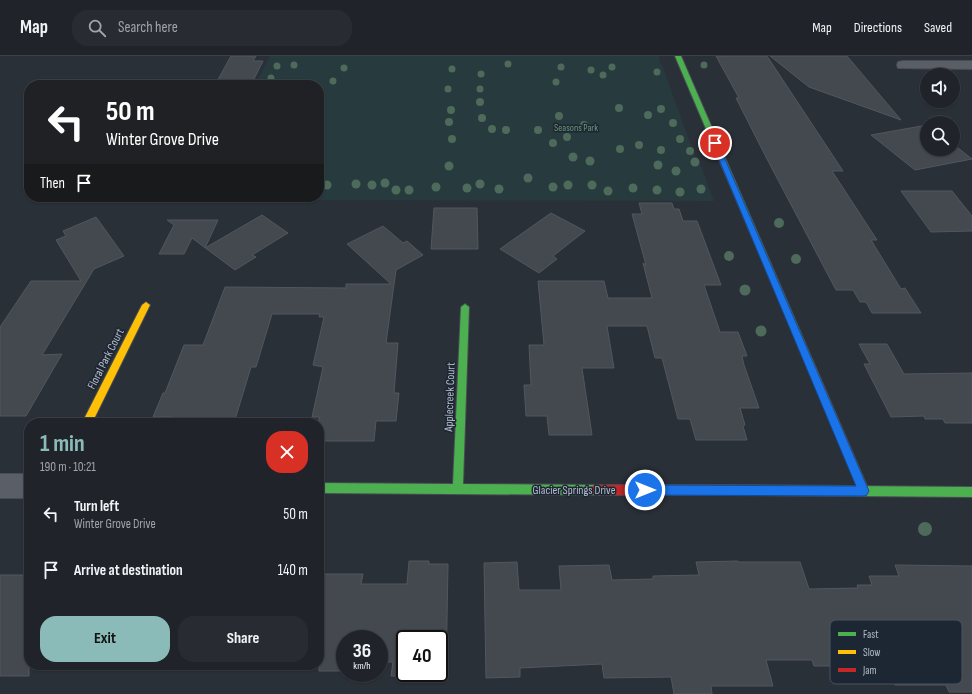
<!DOCTYPE html>
<meta charset="utf-8">
<style>
:root{--surface:#20242a;--page:#282c32;--text:#f1f3f6;--muted:#a2a4a8;--line:#3d4147;--accent:#8bbbb9}
body{margin:0;font-family:"Sofia Sans Condensed",sans-serif;background:var(--page);color:var(--text);height:100vh;display:flex;flex-direction:column;font-size:15px;white-space:nowrap}
*{box-sizing:border-box;margin:0}
p{font-size:13px;color:var(--muted)}
.icon{flex:none;width:22px;height:22px;fill:none;stroke:currentColor;stroke-width:2;stroke-linecap:round;stroke-linejoin:round}
.map{position:relative;flex:1;overflow:hidden}
.details{position:absolute;left:24px;top:362px;width:300px;height:252px;display:flex;flex-direction:column;background:var(--surface);border-radius:16px;box-shadow:0 1px 3px #0004,0 0 0 1px var(--line)}
.details>*{flex:none}
.banner{position:absolute;left:24px;top:24px;width:300px;height:122px;border-radius:16px;box-shadow:0 1px 3px #0004,0 0 0 1px var(--line);background:#202124;color:#fff;overflow:hidden}
.tools{position:absolute;left:920px;top:12px;display:grid;gap:8px}
.tools a{display:grid;place-items:center;width:40px;height:40px;border-radius:50%;background:var(--surface);box-shadow:0 1px 3px #0004,0 0 0 1px var(--line);font-size:20px}
.speed{position:absolute;left:336px;top:574px;display:flex;gap:8px;font-size:20px;font-weight:700;text-align:center}
.speed>*{display:grid;place-content:center;width:52px;height:52px;border-radius:50%;background:var(--surface);box-shadow:0 1px 3px #0004,0 0 0 1px var(--line);line-height:1}
.speed small{font-size:10px;font-weight:400}
.speed .limit{border:2px solid #111;border-radius:6px;background:#fff;color:#111}
.pin{position:absolute;display:grid;place-items:center;width:34px;height:34px;color:#fff;margin:-17px;border:2px solid #fff;border-radius:50%;box-shadow:0 1px 4px #0007}
.me{position:absolute;width:44px;margin:-22px;rotate:90deg;stroke-linejoin:round;filter:drop-shadow(0 0 3px #0008)}
.turn{display:flex;align-items:center;gap:14px;height:84px;padding:0 16px;font-size:18px}
.turn .icon{width:52px;height:52px;stroke-width:2.5}
.turn b{display:block;font-size:28px;line-height:34px}
.then{display:flex;align-items:center;height:38px;padding:0 16px;background:#0003;gap:8px;font-size:15px}
.round{display:grid;place-items:center;flex:none;width:42px;height:42px;border-radius:16px;background:var(--page)}
.headline{display:flex;align-items:center;justify-content:space-between;height:68px;padding:0 16px}
h1{font-size:24px;font-weight:700;line-height:30px;color:var(--accent)}
.button{display:flex;gap:8px;margin-top:auto;padding:8px 16px}
.button a{flex:1;height:46px;border-radius:16px;background:var(--accent);color:#111;font-size:16px;font-weight:700;line-height:46px;text-align:center}
.button a+a{background:var(--page);color:var(--text)}
ul{padding:0;list-style:none}
li{display:flex;align-items:center;gap:12px;height:56px;padding:0 16px}
li div{flex:1}
li b{display:block;font-size:15px}
li em{font-style:normal}
header{display:flex;align-items:center;gap:24px;box-sizing:border-box;height:56px;padding:0 20px;background:var(--surface);border-bottom:1px solid var(--line)}
header strong{font-size:19px}
nav{display:flex;gap:22px;margin-inline-start:auto;font-size:14px}
.search{width:280px;height:36px;background:var(--page);display:flex;align-items:center;gap:10px;box-sizing:border-box;padding:0 14px;border-radius:16px;color:var(--muted);font-size:15px}
.map>svg:first-child{display:block}
.green{fill:#273a3e}
.building{fill:#444950;stroke:#52575f;fill-rule:evenodd}
.lines{fill:none;stroke-linecap:round;stroke-linejoin:round}
.street-casing{stroke:#484c53;stroke-width:2}
.fast-casing{stroke:#484c53;stroke-width:2}
.slow-casing{stroke:#484c53;stroke-width:2}
.jam-casing{stroke:#484c53;stroke-width:2}
.street{fill:#5a5e66;fill-rule:evenodd}
.fast{fill:#4caf50;fill-rule:evenodd}
.slow{fill:#ffc107;fill-rule:evenodd}
.jam{fill:#c62828;fill-rule:evenodd}
.tree{fill:#4e6a5a}
.route{fill:#1a73e8;stroke:#114b97}
.labels{text-anchor:middle;dominant-baseline:central;stroke-width:3;stroke-linejoin:round;paint-order:stroke}
.far-park-label{font-size:10px;fill:#6b9a76;stroke:#1d2633}
.street-label{font-size:12px;fill:#b4bcc9;stroke:#1d2633}
.key{fill:#1d2633;stroke:#4a5360;stroke-width:1}
.key-label{font-size:11px;fill:#b4bcc9}
</style>
<header>
<strong>Map</strong>
<div class="search"><svg class="icon" aria-label="search" viewBox="0 0 24 24"><circle cx="10" cy="10" r="6"/><path d="M15 15l6 6"/></svg>Search here</div>
<nav><a>Map</a><a>Directions</a><a>Saved</a></nav>
</header>
<div class="map">
<svg width="972" height="638" viewBox="0 0 972 638">
<rect width="100%" height="100%" fill="#2a3038"/>
<path class="green" d="M 270,0 L 659,0 L 660,8 L 662,9 L 696,103 L 699,105 L 714,145 L 197,144 L 198,141 L 319,141 L 319,29 L 255,29 Z"/>
<path class="building" d="M 231,0 L 256,0 L 253,5 L 263,5 L 251,29 L 215,29 Z
M 716,0 L 767,0 L 843,115 L 832,115 L 877,184 L 871,184 L 901,233 L 905,232 L 921,257 L 872,257 L 866,246 L 860,246 L 853,234 L 836,234 L 767,103 L 736,42 L 739,42 Z
M 770,0 L 847,0 L 901,64 L 809,31 Z
M 927,69 L 927,93 L 953,93 L 953,88 L 972,103 L 915,114 L 871,79 Z
M 901,135 L 952,135 L 972,160 L 972,175 L 931,176 Z
M 639,147 L 672,147 L 674,153 L 679,153 L 683,165 L 697,165 L 721,229 L 704,229 L 720,276 L 738,276 L 747,300 L 742,300 L 744,309 L 759,352 L 740,352 L 745,369 L 743,370 L 747,384 L 696,384 L 690,363 L 678,363 L 662,302 L 655,302 L 647,270 L 607,270 L 614,312 L 582,312 L 592,379 L 549,379 L 547,360 L 526,360 L 524,329 L 531,329 L 529,289 L 544,289 L 538,225 L 604,225 L 608,242 L 652,242 L 643,207 L 646,209 L 632,158 L 642,158 Z
M 434,152 L 477,152 L 478,193 L 431,193 Z
M 551,157 L 585,175 L 553,200 L 557,203 L 539,217 L 500,193 Z
M 262,159 L 288,177 L 252,199 L 256,201 L 235,214 L 192,182 L 184,198 L 159,198 L 174,169 L 167,164 L 218,164 L 205,192 Z
M 96,161 L 124,200 L 94,213 L 42,299 L 62,298 L 26,360 L 0,360 L 0,271 L 31,225 L 81,225 L 56,184 L 66,180 L 63,175 Z
M 383,170 L 403,187 L 407,185 L 423,199 L 396,214 L 386,287 L 398,287 L 394,337 L 399,337 L 396,365 L 376,365 L 374,385 L 319,385 L 319,361 L 312,361 L 323,311 L 313,309 L 324,261 L 319,261 L 320,258 L 272,258 L 256,311 L 251,311 L 234,367 L 170,367 L 173,361 L 153,361 L 163,337 L 165,337 L 184,289 L 203,289 L 225,231 L 346,232 L 346,228 L 391,228 L 347,188 Z
M 859,288 L 887,288 L 904,318 L 972,317 L 972,367 L 945,367 L 943,363 L 925,363 L 924,360 L 891,361 L 864,308 L 870,308 Z
M 409,505 L 429,505 L 429,508 L 448,508 L 446,619 L 391,620 L 393,606 L 379,606 L 379,583 L 345,583 L 345,615 L 319,615 L 319,518 L 363,518 L 361,528 L 407,528 ZM 405,583 L 439,583 L 439,617 L 405,617 Z
M 738,505 L 738,506 L 800,506 L 809,533 L 858,532 L 857,529 L 872,529 L 869,520 L 899,520 L 895,509 L 972,510 L 972,636 L 949,636 L 946,629 L 895,629 L 890,617 L 834,618 L 832,610 L 814,610 L 812,604 L 766,604 L 773,630 L 711,630 L 712,638 L 674,638 L 671,621 L 604,622 L 602,608 L 520,612 L 520,621 L 486,622 L 484,507 L 517,506 L 519,534 L 561,534 L 559,510 L 609,509 L 612,524 L 653,523 L 653,520 L 699,519 L 696,506 Z
M 0,519 L 29,519 L 29,620 L 0,620 Z"/>
<g class="lines">
<defs>
<path id="street" d="M 903,5 L 972,5 L 972,13 L 898,12 L 897,9 L 898,6 Z
M 0,418 L 29,418 L 29,442 L 0,442 Z"/>
<path id="fast" d="M 675,0 L 681,0 L 812,303 L 811,305 L 808,306 L 804,303 Z
M 465,248 L 469,251 L 463,428 L 595,429 L 599,431 L 600,434 L 599,437 L 595,439 L 319,437 L 319,427 L 453,428 L 461,251 Z
M 723,429 L 972,431 L 972,441 L 723,439 L 719,437 L 718,434 L 719,431 Z"/>
<path id="slow" d="M 146,246 L 150,249 L 92,367 L 82,367 L 142,249 Z
M 808,300 L 812,303 L 869,435 L 868,438 L 864,440 L 860,438 L 859,435 L 804,303 Z"/>
<path id="jam" d="M 595,429 L 723,429 L 727,431 L 728,434 L 727,437 L 723,439 L 595,439 L 591,437 L 590,434 L 591,431 Z"/>
</defs>
<use href="#street" class="street-casing"/>
<use href="#fast" class="fast-casing"/>
<use href="#slow" class="slow-casing"/>
<use href="#jam" class="jam-casing"/>
<use href="#street" class="street"/>
<use href="#fast" class="fast"/>
<use href="#slow" class="slow"/>
<use href="#jam" class="jam"/>
</g>
<g class="tree">
<circle cx="508" cy="8" r="3.5"/>
<circle cx="294" cy="9" r="3.5"/>
<circle cx="704" cy="9" r="3.5"/>
<circle cx="277" cy="10" r="3.5"/>
<circle cx="561" cy="11" r="3.5"/>
<circle cx="612" cy="11" r="3.5"/>
<circle cx="344" cy="12" r="3.5"/>
<circle cx="452" cy="13" r="3.5"/>
<circle cx="591" cy="14" r="3.5"/>
<circle cx="657" cy="16" r="3.5"/>
<circle cx="481" cy="18" r="3.5"/>
<circle cx="603" cy="19" r="3.5"/>
<circle cx="271" cy="22" r="3.5"/>
<circle cx="333" cy="25" r="3.5"/>
<circle cx="556" cy="26" r="3.5"/>
<circle cx="448" cy="33" r="3.5"/>
<circle cx="480" cy="33" r="3.5"/>
<circle cx="480" cy="46" r="4"/>
<circle cx="619" cy="52" r="4"/>
<circle cx="661" cy="53" r="4"/>
<circle cx="451" cy="54" r="4"/>
<circle cx="648" cy="59" r="4"/>
<circle cx="559" cy="60" r="4"/>
<circle cx="482" cy="62" r="4"/>
<circle cx="449" cy="66" r="4"/>
<circle cx="673" cy="67" r="4"/>
<circle cx="584" cy="69" r="4"/>
<circle cx="492" cy="73" r="4"/>
<circle cx="506" cy="74" r="4"/>
<circle cx="538" cy="74" r="4"/>
<circle cx="567" cy="81" r="4"/>
<circle cx="452" cy="83" r="4"/>
<circle cx="680" cy="83" r="4"/>
<circle cx="553" cy="87" r="4"/>
<circle cx="639" cy="89" r="4"/>
<circle cx="620" cy="93" r="4"/>
<circle cx="661" cy="94" r="4"/>
<circle cx="690" cy="95" r="4"/>
<circle cx="573" cy="101" r="4.5"/>
<circle cx="590" cy="105" r="4.5"/>
<circle cx="695" cy="106" r="4.5"/>
<circle cx="658" cy="109" r="4.5"/>
<circle cx="449" cy="110" r="4.5"/>
<circle cx="676" cy="115" r="4.5"/>
<circle cx="528" cy="122" r="4.5"/>
<circle cx="385" cy="127" r="4.5"/>
<circle cx="356" cy="128" r="4.5"/>
<circle cx="480" cy="128" r="4.5"/>
<circle cx="327" cy="129" r="4.5"/>
<circle cx="372" cy="129" r="4.5"/>
<circle cx="568" cy="129" r="4.5"/>
<circle cx="592" cy="129" r="4.5"/>
<circle cx="436" cy="131" r="4.5"/>
<circle cx="553" cy="131" r="4.5"/>
<circle cx="467" cy="132" r="4.5"/>
<circle cx="633" cy="132" r="4.5"/>
<circle cx="499" cy="133" r="4.5"/>
<circle cx="701" cy="133" r="4.5"/>
<circle cx="396" cy="134" r="4.5"/>
<circle cx="409" cy="134" r="4.5"/>
<circle cx="657" cy="134" r="4.5"/>
<circle cx="608" cy="135" r="4.5"/>
<circle cx="680" cy="136" r="4.5"/>
<circle cx="779" cy="167" r="5"/>
<circle cx="729" cy="200" r="5"/>
<circle cx="796" cy="203" r="5"/>
<circle cx="745" cy="234" r="5.5"/>
<circle cx="761" cy="275" r="5.5"/>
<circle cx="925" cy="473" r="7"/>
</g>
<path class="route" d="M 713,86 L 718,87 L 869,435 L 867,439 L 864,440 L 645,439 L 642,437 L 640,434 L 642,431 L 645,429 L 856,430 L 712,87 Z"/>
<g class="labels">
<g class="far-park-label">
<text x="576" y="72">Seasons Park</text>
</g>
<g class="street-label">
<text transform="translate(106 303) rotate(-63)">Floral Park Court</text>
<text transform="translate(450 341) rotate(-88)">Applecreek Court</text>
<text x="574" y="434">Glacier Springs Drive</text>
</g>
</g>
<rect x="830" y="564" width="132" height="64" rx="6" class="key"/>
<rect x="838" y="576" width="18" height="4" fill="#4caf50"/>
<rect x="838" y="594" width="18" height="4" fill="#ffc107"/>
<rect x="838" y="612" width="18" height="4" fill="#c62828"/>
<g class="key-label">
<text x="863" y="582">Fast</text>
<text x="863" y="600">Slow</text>
<text x="863" y="618">Jam</text>
</g>
</svg>
<div class="tools">
<a><svg class="icon" aria-label="sound" viewBox="0 0 24 24"><path d="M4 9h4l5-4v14l-5-4H4zM17 9q2 3 0 6"/></svg></a>
<a><svg class="icon" aria-label="search" viewBox="0 0 24 24"><circle cx="10" cy="10" r="6"/><path d="M15 15l6 6"/></svg></a>
</div>
<div class="speed"><div>36<small>km/h</small></div><div class="limit">40</div></div>
<div class="pin" style="left:715px;top:87px;background:#d93025"><svg class="icon" aria-label="arrive" viewBox="0 0 24 24"><path d="M6 21V4h12l-3 4 3 4H6"/></svg></div>
<svg class="me" style="left:645px;top:434px" viewBox="-20 -20 40 40"><circle r="17" fill="#1a73e8" stroke="#fff" stroke-width="3"/><path d="M0-11L8 9 0 5-8 9z" fill="#fff"/></svg>
<div class="banner">
<div class="turn"><svg class="icon" aria-label="left" viewBox="0 0 24 24"><path d="M17 20v-9H6M10 6l-5 5 5 5"/></svg><div><b>50 m</b>Winter Grove Drive</div></div>
<div class="then">Then<svg class="icon" aria-label="arrive" viewBox="0 0 24 24"><path d="M6 21V4h12l-3 4 3 4H6"/></svg></div>
</div>
<section class="details">
<div class="headline"><div><h1>1 min</h1><p>190 m · 10:21</p></div><a class="round" style="background:#d93025;color:#fff"><svg class="icon" aria-label="close" viewBox="0 0 24 24"><path d="M6 6l12 12M18 6L6 18"/></svg></a></div>
<ul>
<li><svg class="icon" aria-label="left" viewBox="0 0 24 24"><path d="M17 20v-9H6M10 6l-5 5 5 5"/></svg><div><b>Turn left</b><p>Winter Grove Drive</p></div><em>50 m</em></li>
<li><svg class="icon" aria-label="arrive" viewBox="0 0 24 24"><path d="M6 21V4h12l-3 4 3 4H6"/></svg><div><b>Arrive at destination</b></div><em>140 m</em></li>
</ul>
<div class="button"><a>Exit</a><a>Share</a></div>
</section>
</div>
